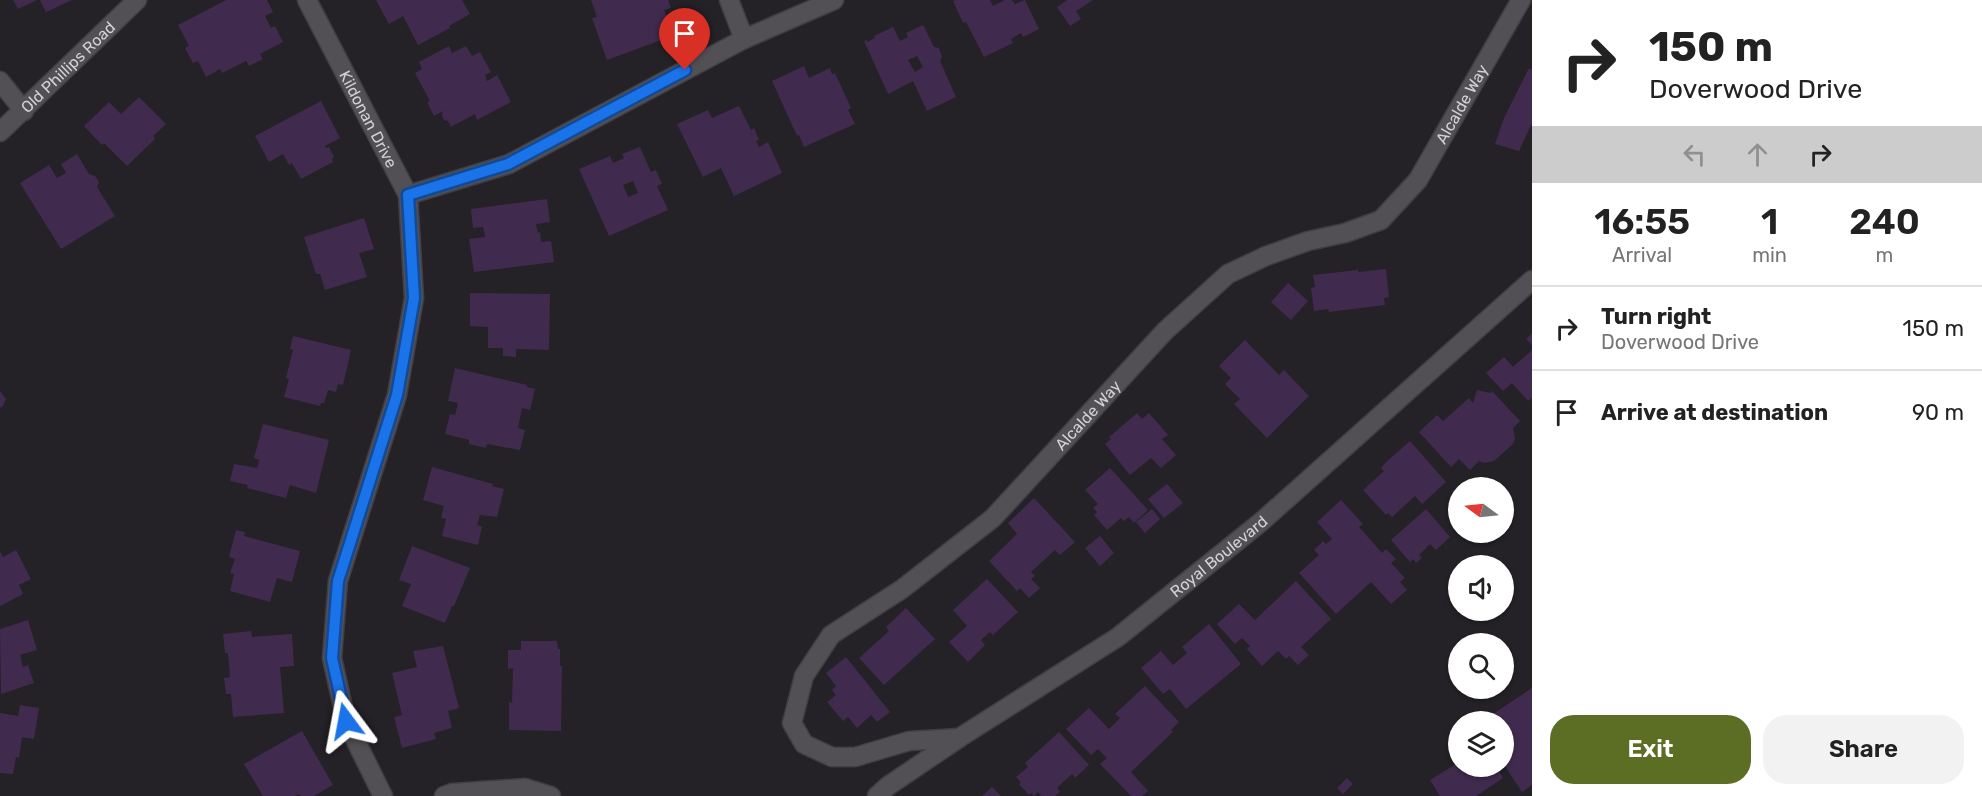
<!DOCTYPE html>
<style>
:root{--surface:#fff;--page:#f2f2f2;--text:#222;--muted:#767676;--line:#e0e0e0;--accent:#5c6d24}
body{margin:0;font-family:Rubik,sans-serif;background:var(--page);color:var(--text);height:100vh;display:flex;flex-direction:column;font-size:22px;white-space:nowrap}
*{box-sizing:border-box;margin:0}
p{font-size:20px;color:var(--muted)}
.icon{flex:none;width:33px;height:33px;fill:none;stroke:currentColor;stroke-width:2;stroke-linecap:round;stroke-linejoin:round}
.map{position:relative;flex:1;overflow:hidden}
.drawer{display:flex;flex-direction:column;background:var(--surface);width:450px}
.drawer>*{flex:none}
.hud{background:#fff;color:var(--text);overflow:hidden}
.needle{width:39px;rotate:285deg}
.fabs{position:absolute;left:1448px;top:477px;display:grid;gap:12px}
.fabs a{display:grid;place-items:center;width:66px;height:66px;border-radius:50%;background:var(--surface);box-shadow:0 2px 4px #0004;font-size:30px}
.pin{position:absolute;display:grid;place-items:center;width:51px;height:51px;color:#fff;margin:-62px -26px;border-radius:50% 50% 50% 0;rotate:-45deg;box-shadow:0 0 6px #0007}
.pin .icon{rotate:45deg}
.me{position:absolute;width:66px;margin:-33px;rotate:347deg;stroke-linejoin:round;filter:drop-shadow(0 0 4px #0008)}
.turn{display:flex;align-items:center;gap:21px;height:126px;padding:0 18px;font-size:27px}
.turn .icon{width:78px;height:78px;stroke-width:2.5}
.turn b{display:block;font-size:42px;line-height:51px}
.lanes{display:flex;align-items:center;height:57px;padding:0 18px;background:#0003;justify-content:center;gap:30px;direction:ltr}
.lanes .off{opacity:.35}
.eta{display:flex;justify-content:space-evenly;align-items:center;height:102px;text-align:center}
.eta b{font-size:36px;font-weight:600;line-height:42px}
.primary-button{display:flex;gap:12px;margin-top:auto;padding:12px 18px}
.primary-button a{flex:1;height:69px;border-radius:24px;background:var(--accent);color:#fff;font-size:24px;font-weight:600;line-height:69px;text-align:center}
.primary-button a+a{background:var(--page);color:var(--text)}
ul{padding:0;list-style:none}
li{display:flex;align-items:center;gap:18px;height:84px;padding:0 18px;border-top:2px solid var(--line)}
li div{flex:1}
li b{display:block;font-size:22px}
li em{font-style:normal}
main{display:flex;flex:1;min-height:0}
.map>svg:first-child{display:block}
.building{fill:#402b4e;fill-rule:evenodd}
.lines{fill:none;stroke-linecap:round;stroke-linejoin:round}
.street-casing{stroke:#403d43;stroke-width:21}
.street{stroke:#525054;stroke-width:18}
.route-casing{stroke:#114b97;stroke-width:15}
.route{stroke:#1a73e8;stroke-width:10}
.labels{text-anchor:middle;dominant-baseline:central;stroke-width:6;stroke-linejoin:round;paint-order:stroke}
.street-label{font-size:16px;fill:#d3d1d5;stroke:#0d0b0e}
</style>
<main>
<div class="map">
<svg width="1532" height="796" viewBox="0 0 1532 796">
<rect width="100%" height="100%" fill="#242127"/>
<path class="building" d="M 13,0 L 37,0 L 18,9 Z
M 40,0 L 72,0 L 46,12 Z
M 226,0 L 267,0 L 273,12 L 265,16 L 271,28 L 275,26 L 283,42 L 260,54 L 263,59 L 249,66 L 246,61 L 222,73 L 220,69 L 206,77 L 198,61 L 193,63 L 185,48 L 189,46 L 178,25 Z
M 376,0 L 462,0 L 470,14 L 449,26 L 450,28 L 418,45 L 403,16 L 389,24 Z
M 591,0 L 668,0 L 671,8 L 664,10 L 669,24 L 660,28 L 664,39 L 607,60 L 592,18 L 597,17 Z
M 956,0 L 990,0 L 993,6 L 1005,0 L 1012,0 L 1015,4 L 1025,0 L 1039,29 L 1023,37 L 1021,33 L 1011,39 L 1013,43 L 984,57 L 966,22 L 963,23 L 953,1 Z
M 1067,0 L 1093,0 L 1076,11 L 1081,19 L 1070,26 L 1057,7 Z
M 923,25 L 934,47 L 939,48 L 942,57 L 940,61 L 956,97 L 927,111 L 913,81 L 888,94 L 864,41 L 867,40 L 867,42 L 875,38 L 874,36 L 893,27 L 900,41 L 908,37 L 906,33 ZM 917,56 L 923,67 L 915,72 L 908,60 Z
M 449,46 L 452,53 L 466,46 L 472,56 L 480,52 L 491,72 L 485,75 L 487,81 L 497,75 L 511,102 L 477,120 L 475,114 L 451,127 L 448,121 L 444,120 L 442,115 L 443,111 L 434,116 L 427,102 L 430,101 L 415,73 L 422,69 L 419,62 Z
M 804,66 L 809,78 L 830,68 L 832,74 L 835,73 L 851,108 L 848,110 L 855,124 L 804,147 L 799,135 L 797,136 L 772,81 Z
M 1529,68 L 1532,70 L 1532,123 L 1519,151 L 1495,144 L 1504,118 Z
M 139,97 L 166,124 L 153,136 L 155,139 L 127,166 L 104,143 L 102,145 L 84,126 L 109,102 L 121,114 Z
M 321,101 L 340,138 L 325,146 L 326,148 L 329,147 L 334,157 L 332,159 L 333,162 L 301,179 L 292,163 L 289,165 L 283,154 L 269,162 L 255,136 Z
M 739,106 L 751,130 L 754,128 L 759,140 L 756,141 L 759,147 L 768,142 L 782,173 L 734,196 L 721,168 L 703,177 L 677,124 L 708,110 L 712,118 Z
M 640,147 L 651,172 L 656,170 L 662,184 L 657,186 L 668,210 L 609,236 L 579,169 L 610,156 L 613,163 L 624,158 L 622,154 ZM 633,181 L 638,193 L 628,197 L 623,185 Z
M 77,154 L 89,174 L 95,176 L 99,182 L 97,187 L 115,216 L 61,249 L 20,183 L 49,165 L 57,178 L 66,173 L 61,164 Z
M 547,199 L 550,222 L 536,224 L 538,233 L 540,232 L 541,242 L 551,241 L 554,262 L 474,272 L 469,239 L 485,237 L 483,227 L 473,228 L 471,209 Z
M 364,218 L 374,249 L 359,253 L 367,277 L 325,290 L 320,274 L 316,274 L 304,237 Z
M 1386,269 L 1389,297 L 1384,298 L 1385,305 L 1329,312 L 1328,309 L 1314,311 L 1311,288 L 1315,287 L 1313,275 L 1358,270 L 1358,272 Z
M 1288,283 L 1308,301 L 1291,320 L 1271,302 Z
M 470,293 L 550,294 L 549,350 L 516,349 L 516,357 L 503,356 L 503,348 L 488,348 L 488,327 L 470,326 Z
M 1532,333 L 1532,345 L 1526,339 Z
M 293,336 L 351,350 L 343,385 L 338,384 L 336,392 L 328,390 L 324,403 L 321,403 L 320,406 L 284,397 L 289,379 L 286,378 L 293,350 L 290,349 Z
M 1245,340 L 1279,375 L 1284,370 L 1309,396 L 1267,438 L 1234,404 L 1240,399 L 1225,384 L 1231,378 L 1219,366 Z
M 1532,350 L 1532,398 L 1528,401 L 1512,383 L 1503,391 L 1486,373 L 1504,357 L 1513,367 Z
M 455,368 L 527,385 L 527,387 L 535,389 L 530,410 L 522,408 L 518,428 L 525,430 L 520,450 L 487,444 L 486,448 L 469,444 L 469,440 L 445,434 L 450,414 L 455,415 L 458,403 L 448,401 Z
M 1477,390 L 1490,393 L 1492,391 L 1520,421 L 1513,428 L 1515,439 L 1513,444 L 1494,461 L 1485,463 L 1479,461 L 1470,470 L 1459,459 L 1451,467 L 1419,432 L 1437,415 L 1443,421 L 1469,398 L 1473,403 Z
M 0,391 L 6,399 L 3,406 L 0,408 Z
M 1137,413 L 1142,419 L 1149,413 L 1168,435 L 1162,439 L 1176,455 L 1161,468 L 1151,458 L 1130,475 L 1105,444 L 1111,439 L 1109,437 Z
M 263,424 L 329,440 L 316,493 L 290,485 L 286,498 L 247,488 L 248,485 L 230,481 L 234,464 L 257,468 L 259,460 L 254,458 Z
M 1410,441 L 1446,482 L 1422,504 L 1415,496 L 1392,517 L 1388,513 L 1386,515 L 1363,490 L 1384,471 L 1381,468 L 1385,463 Z
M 432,467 L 493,484 L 492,486 L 504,489 L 497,517 L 480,515 L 477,525 L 482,527 L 478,545 L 442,536 L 446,519 L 441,518 L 444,506 L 423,500 Z
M 1110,468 L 1148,510 L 1134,523 L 1129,517 L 1124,521 L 1121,518 L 1107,530 L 1094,515 L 1097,512 L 1093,508 L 1098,504 L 1085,490 Z
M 1167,484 L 1183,503 L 1164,518 L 1148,499 Z
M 1034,498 L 1075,542 L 1060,555 L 1055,550 L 1031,572 L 1035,576 L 1031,579 L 1040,588 L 1029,598 L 1020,588 L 1017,591 L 989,561 L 1017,534 L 1008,523 Z
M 1341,500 L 1363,524 L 1359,527 L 1382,553 L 1386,549 L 1396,559 L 1391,563 L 1405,578 L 1400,582 L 1407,590 L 1391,604 L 1371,582 L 1336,614 L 1299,573 L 1319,555 L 1314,550 L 1323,541 L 1326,544 L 1332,539 L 1317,522 Z
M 1152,509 L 1160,519 L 1145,533 L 1136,522 Z
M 1426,509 L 1450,537 L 1436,550 L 1430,544 L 1419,555 L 1422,558 L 1416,563 L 1413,559 L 1410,562 L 1391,540 Z
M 236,530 L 245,532 L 244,536 L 300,551 L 292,582 L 277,578 L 270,602 L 230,591 L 234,574 L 230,573 L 235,559 L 229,557 Z
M 1100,536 L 1114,553 L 1100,566 L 1085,548 Z
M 412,546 L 470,568 L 454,606 L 452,606 L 445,623 L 402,606 L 411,584 L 399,580 Z
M 16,550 L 31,579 L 19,585 L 23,594 L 0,606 L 0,551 L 3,557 Z
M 987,579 L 1018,612 L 993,635 L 990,632 L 981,640 L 985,645 L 968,662 L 949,642 L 967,626 L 953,610 Z
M 1296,581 L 1331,619 L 1301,647 L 1309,655 L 1298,665 L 1289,656 L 1286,659 L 1278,651 L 1262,666 L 1247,649 L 1250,646 L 1242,638 L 1235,644 L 1217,624 L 1239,604 L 1255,620 Z
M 906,608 L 935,639 L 884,685 L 859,658 L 889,631 L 886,627 Z
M 28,620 L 37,650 L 20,655 L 23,667 L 28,665 L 34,683 L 1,694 L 0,629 Z
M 1209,624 L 1241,664 L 1186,709 L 1170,689 L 1163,694 L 1141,668 L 1161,651 L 1173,665 L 1187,653 L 1182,647 Z
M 251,631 L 252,637 L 292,634 L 294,666 L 280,667 L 284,713 L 233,717 L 231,694 L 226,694 L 224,678 L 230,677 L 228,653 L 225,653 L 223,634 Z
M 521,641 L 557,641 L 558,649 L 560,649 L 560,666 L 562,666 L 561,731 L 509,730 L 509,702 L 512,703 L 513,668 L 508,669 L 508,650 L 521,650 Z
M 443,646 L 459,708 L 448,711 L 452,728 L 434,733 L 436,739 L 402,748 L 394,717 L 402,715 L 392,673 L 417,667 L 413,651 Z
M 846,657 L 890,712 L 877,722 L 871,715 L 857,728 L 848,717 L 843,721 L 827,702 L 836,695 L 832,690 L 836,686 L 826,673 Z
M 1145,686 L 1179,722 L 1171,730 L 1173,732 L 1131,772 L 1148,791 L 1142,796 L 1131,796 L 1100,764 L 1107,758 L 1098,749 L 1091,755 L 1066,729 L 1089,708 L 1109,729 L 1120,718 L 1115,714 Z
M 1532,688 L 1532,785 L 1522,792 L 1503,763 L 1503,722 L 1481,722 Z
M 20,705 L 39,708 L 34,739 L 22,737 L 19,758 L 16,757 L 13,774 L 0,773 L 0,713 L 18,716 Z
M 302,731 L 333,785 L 314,796 L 301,796 L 299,794 L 295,796 L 263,796 L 244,764 Z
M 1059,732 L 1089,765 L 1075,778 L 1072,774 L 1057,788 L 1060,792 L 1055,796 L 1041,796 L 1038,792 L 1034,796 L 1031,793 L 1029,795 L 1019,784 L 1021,782 L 1016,777 L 1028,767 L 1025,763 Z
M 1458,754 L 1458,766 L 1496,766 L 1503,778 L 1476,796 L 1440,796 L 1430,780 L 1456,764 L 1452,758 Z
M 1347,778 L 1353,784 L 1343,794 L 1337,788 Z
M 992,787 L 1001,796 L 982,796 Z"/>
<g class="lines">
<defs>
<g id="street">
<path id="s1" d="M 307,0 L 408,195 L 414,298 L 397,395 L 338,581 L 332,658 L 346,721 L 383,796"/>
<path d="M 729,0 L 744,39"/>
<path d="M 0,81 L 24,111"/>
<path id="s2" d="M 0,132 L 137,0"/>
<path d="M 408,195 L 509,164 L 744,39 L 834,0"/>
<path id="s3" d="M 959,738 L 909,741 L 855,757 L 832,757 L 804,744 L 792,723 L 804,676 L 831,635 L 902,589 L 993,518 L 1165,331 L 1228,274 L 1266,256 L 1308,241 L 1345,233 L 1381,220 L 1418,180 L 1521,0"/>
<path d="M 444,796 L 452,793 L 525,788 L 551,796"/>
<path id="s4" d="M 877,796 L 888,786 L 959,738 L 1118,637 L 1261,522 L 1532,280"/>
</g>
</defs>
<use href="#street" class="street-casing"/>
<use href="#street" class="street"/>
</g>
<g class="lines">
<defs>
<path id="route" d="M 346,721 L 332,658 L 338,581 L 397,395 L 414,298 L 408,195 L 508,164 L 685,70"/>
</defs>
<use href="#route" class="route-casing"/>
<use href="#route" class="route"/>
</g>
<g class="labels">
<g class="street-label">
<text stroke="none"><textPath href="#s2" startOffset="94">Old Phillips Road</textPath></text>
<text stroke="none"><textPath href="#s3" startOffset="1126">Alcalde Way</textPath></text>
<text stroke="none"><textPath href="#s1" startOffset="134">Kildonan Drive</textPath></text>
<text stroke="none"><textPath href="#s3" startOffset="622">Alcalde Way</textPath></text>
<text stroke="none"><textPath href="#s4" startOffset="418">Royal Boulevard</textPath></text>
</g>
</g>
</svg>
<div class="fabs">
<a><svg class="needle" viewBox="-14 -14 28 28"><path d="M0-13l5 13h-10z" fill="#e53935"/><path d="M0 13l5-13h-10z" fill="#767676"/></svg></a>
<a><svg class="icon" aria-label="sound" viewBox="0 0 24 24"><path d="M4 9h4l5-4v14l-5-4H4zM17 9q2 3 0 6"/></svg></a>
<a><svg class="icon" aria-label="search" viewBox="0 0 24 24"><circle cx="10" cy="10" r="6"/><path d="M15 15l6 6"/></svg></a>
<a><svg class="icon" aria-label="layers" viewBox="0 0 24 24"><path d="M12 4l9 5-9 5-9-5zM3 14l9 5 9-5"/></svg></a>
</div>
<div class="pin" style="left:685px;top:70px;background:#d93025"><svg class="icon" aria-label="arrive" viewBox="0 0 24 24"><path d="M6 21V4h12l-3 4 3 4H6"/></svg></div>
<svg class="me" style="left:346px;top:721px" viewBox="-20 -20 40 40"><path d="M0-17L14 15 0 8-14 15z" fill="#1a73e8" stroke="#fff" stroke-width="4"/></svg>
</div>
<section class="drawer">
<div class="hud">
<div class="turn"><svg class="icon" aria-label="right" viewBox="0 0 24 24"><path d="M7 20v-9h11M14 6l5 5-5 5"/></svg><div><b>150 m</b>Doverwood Drive</div></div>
<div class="lanes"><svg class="icon off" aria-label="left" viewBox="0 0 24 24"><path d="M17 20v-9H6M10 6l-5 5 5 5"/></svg><svg class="icon off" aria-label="ahead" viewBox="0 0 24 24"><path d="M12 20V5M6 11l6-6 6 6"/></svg><svg class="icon" aria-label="right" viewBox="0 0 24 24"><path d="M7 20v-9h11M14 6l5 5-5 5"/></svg></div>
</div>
<div class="eta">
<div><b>16:55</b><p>Arrival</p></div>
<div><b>1</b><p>min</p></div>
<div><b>240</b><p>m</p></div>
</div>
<ul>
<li><svg class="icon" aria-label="right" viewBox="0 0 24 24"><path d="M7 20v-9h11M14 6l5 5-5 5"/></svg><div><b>Turn right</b><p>Doverwood Drive</p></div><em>150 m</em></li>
<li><svg class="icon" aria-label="arrive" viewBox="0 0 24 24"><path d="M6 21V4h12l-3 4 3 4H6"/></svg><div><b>Arrive at destination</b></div><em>90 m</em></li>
</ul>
<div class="primary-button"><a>Exit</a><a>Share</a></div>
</section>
</main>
